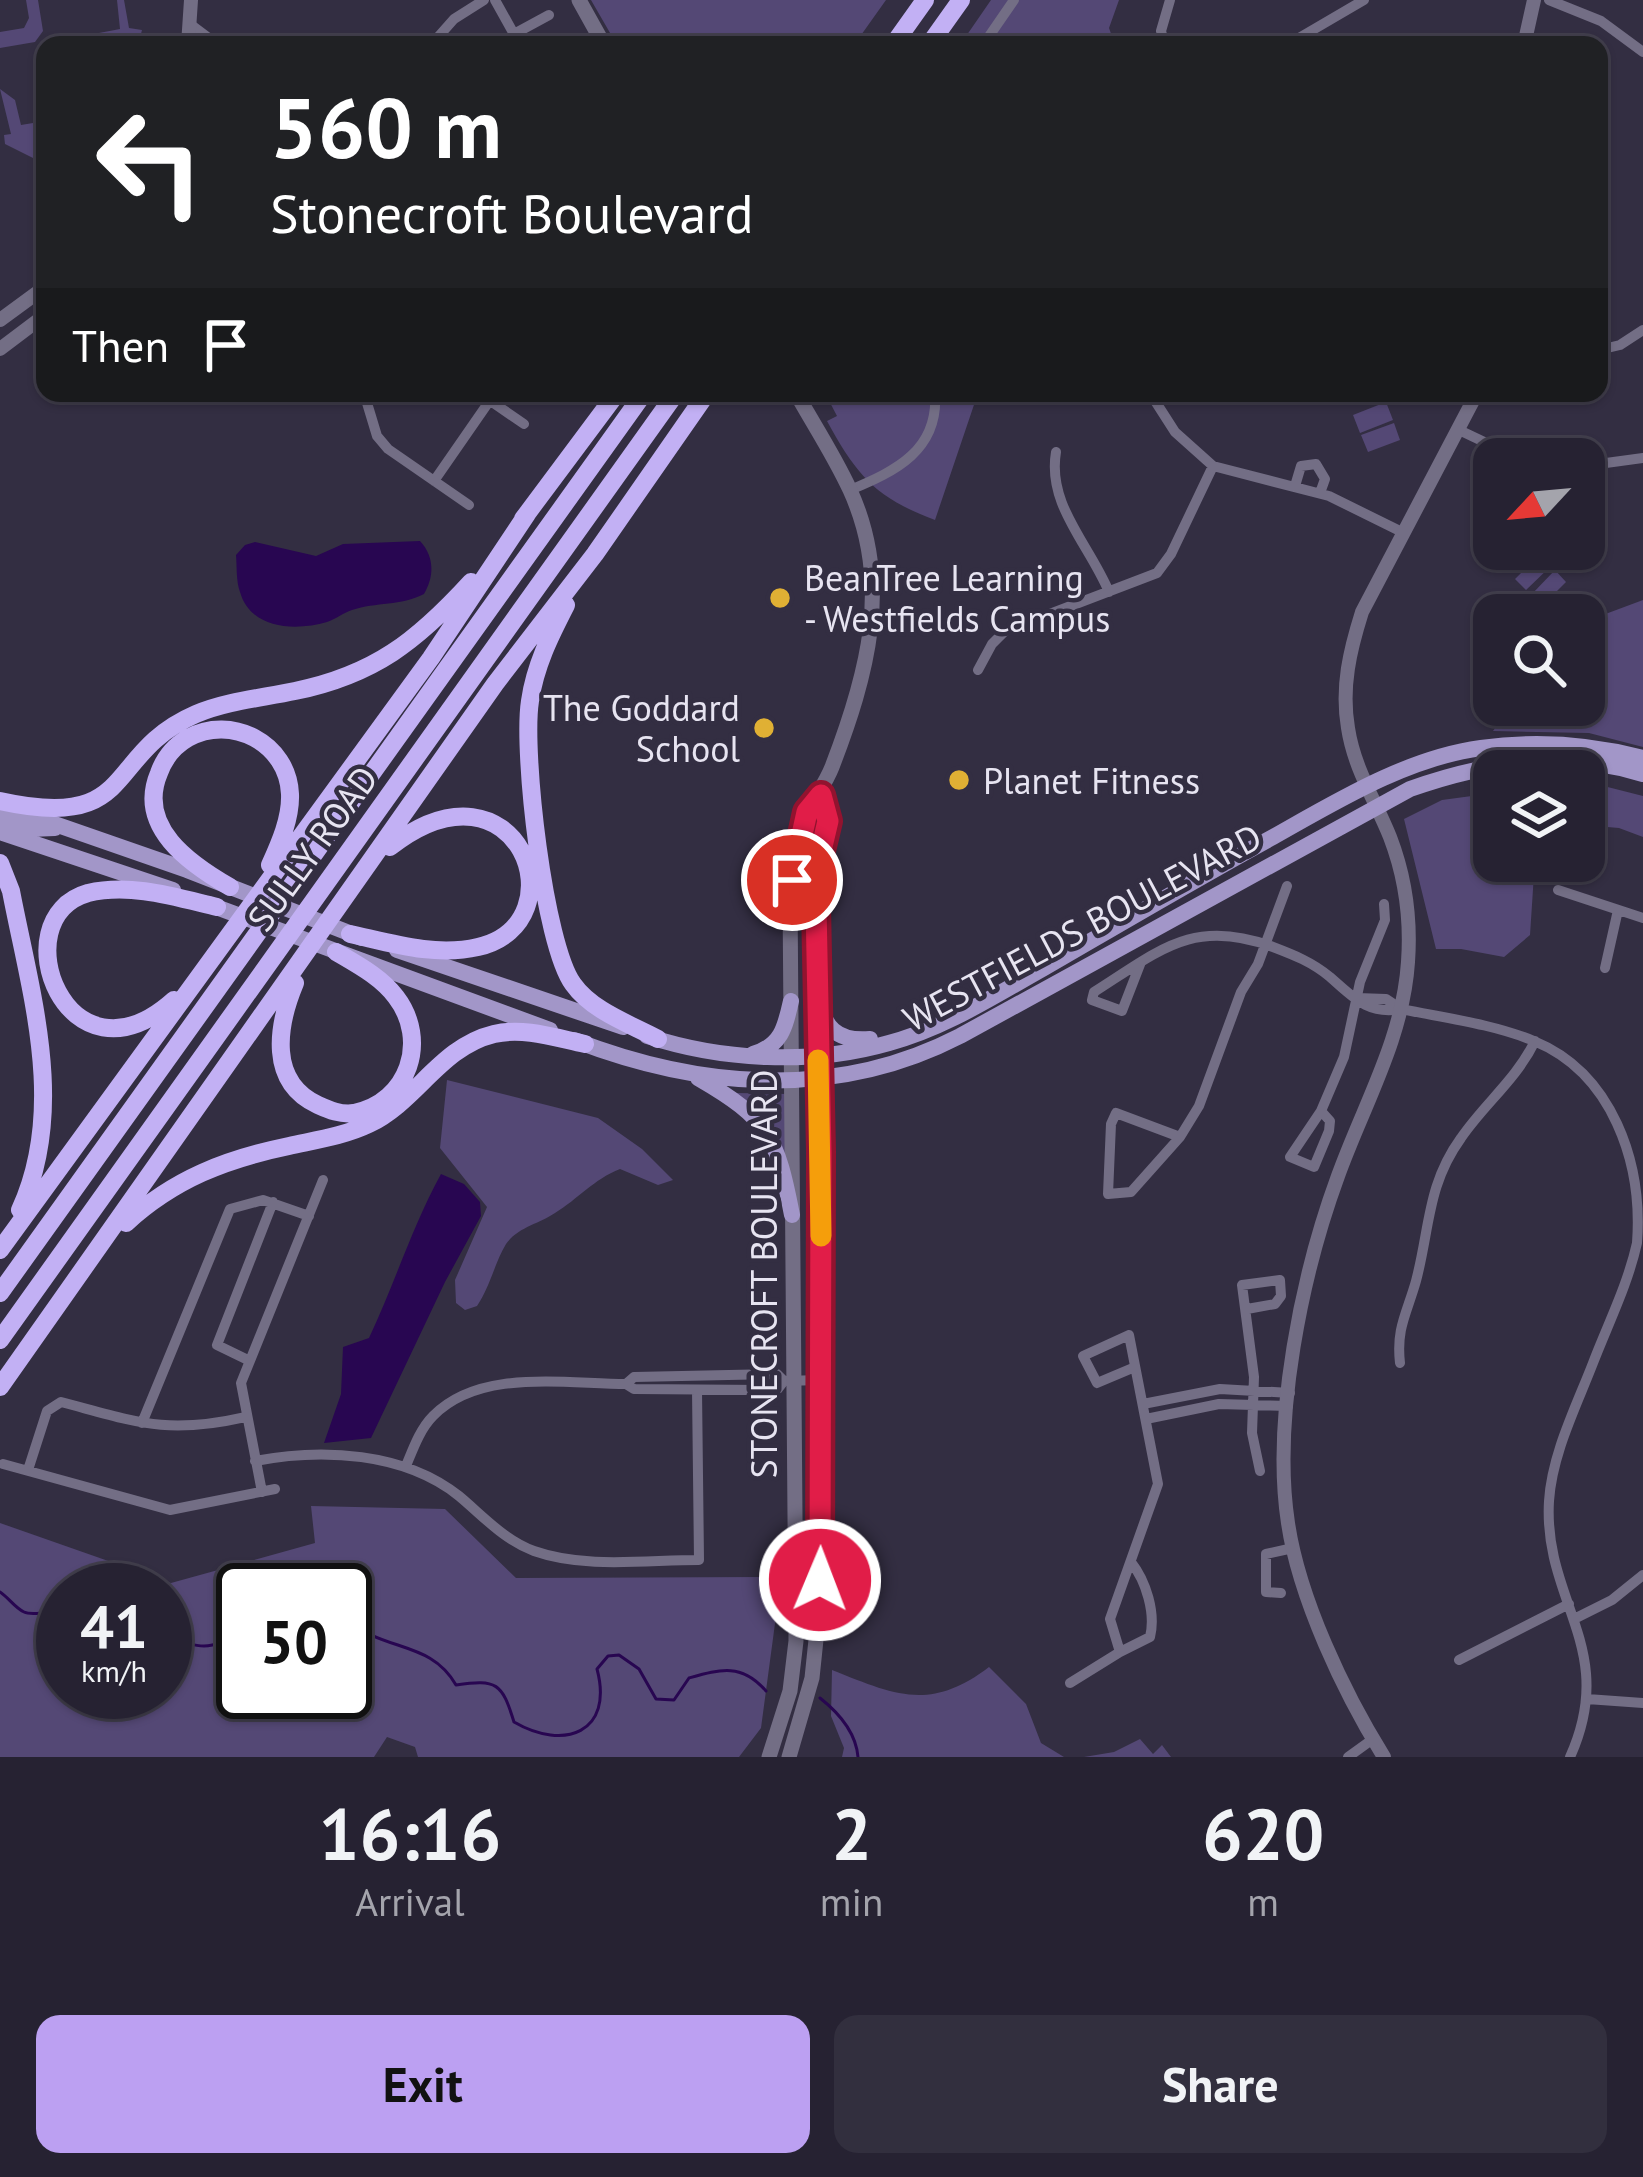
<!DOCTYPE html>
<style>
:root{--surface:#262232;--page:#322f3e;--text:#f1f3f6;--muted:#a4a4ac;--line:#423f4d;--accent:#bca0f2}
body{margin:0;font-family:"PT Sans",sans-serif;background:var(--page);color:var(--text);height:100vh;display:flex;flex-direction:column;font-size:45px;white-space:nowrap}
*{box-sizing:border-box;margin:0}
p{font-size:39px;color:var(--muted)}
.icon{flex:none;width:66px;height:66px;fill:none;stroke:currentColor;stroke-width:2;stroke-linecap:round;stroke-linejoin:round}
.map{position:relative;height:1757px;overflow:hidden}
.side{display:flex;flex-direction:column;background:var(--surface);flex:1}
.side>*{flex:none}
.top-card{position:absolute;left:36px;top:36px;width:1572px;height:366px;border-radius:24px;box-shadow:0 3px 9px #0004,0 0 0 3px var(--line);background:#202124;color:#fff;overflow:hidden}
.needle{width:78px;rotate:244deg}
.fabs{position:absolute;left:1473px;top:438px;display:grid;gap:24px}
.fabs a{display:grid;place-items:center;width:132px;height:132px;border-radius:24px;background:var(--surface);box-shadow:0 3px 9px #0004,0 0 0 3px var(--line);font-size:60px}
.speed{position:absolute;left:36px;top:1563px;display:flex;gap:24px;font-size:60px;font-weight:700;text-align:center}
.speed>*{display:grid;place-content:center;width:156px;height:156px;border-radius:50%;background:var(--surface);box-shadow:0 3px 9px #0004,0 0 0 3px var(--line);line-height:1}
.speed small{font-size:30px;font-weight:400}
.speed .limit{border:6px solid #111;border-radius:18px;background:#fff;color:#111}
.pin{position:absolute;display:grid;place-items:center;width:102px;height:102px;color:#fff;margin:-51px;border:6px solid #fff;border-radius:50%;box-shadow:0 3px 12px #0007}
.me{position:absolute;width:132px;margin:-66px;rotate:1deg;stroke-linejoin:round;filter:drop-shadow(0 0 9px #0008)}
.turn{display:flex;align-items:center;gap:42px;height:252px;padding:0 36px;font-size:54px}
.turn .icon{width:156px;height:156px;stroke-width:2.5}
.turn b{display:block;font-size:84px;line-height:102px}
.then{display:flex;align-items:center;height:114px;padding:0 36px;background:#0003;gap:24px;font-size:45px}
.eta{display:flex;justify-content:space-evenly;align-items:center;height:204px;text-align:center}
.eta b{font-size:72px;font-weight:700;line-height:84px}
.button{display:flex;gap:24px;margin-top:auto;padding:24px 36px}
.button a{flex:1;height:138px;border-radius:24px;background:var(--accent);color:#111;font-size:48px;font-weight:700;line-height:138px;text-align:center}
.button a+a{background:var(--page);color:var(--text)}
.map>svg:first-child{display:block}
.green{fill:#544875;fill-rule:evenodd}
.water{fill:#280651}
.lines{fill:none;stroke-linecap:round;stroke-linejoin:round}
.stream{stroke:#280651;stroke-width:3}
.minor{stroke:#736e85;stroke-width:10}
.tertiary{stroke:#736e85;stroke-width:14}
.secondary{stroke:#736e85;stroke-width:15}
.primary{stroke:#a296c8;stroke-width:16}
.motorway{stroke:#c2b0f4;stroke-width:18}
.route-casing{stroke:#92132f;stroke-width:30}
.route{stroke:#e11d48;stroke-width:21}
.slow{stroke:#f59e0b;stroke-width:21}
.poi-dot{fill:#e0b034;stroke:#332e42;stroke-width:4.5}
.labels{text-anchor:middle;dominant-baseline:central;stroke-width:9;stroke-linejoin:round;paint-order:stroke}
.poi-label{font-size:36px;fill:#e7e4f1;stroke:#332e42;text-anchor:start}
.street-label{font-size:36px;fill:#e7e4f1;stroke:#332e42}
</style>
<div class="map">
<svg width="1643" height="1757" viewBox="0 0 1643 1757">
<rect width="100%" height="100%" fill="#332e42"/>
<path class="green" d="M 26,0 L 38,0 L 43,31 L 35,42 L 0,48 L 0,32 L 24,28 L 29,18 Z
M 117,0 L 124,0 L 129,28 L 142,30 L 138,45 L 91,45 L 99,33 L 120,29 Z
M 591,0 L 886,0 L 854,45 L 617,45 Z
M 991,0 L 1119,0 L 1109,28 L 1115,45 L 960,45 Z
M 0,89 L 15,100 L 21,125 L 45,121 L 45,164 L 5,144 L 4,135 L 11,134 Z
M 825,393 L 978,393 L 935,520 C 876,498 857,476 827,421 L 837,416 Z
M 1386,402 L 1393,420 L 1360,433 L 1353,415 Z
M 1394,423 L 1400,440 L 1368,452 L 1361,435 Z
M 1539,555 L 1551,566 L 1526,590 L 1515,579 Z
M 1555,570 L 1566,582 L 1542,606 L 1531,595 Z
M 1643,600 L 1643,747 L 1589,733 L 1493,731 C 1515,698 1549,705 1584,705 L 1584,679 L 1587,677 L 1584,674 L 1584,622 Z
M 1584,781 L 1643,796 L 1643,837 L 1619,828 L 1584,825 Z
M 1494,793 L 1494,861 L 1538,861 L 1534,874 L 1530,935 L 1504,957 L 1461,949 L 1436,949 L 1404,819 L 1442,800 Z
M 447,1080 L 598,1118 L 642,1149 L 673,1180 L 658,1185 L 620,1169 C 594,1179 578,1199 555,1213 C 539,1224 518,1227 506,1244 C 495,1262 490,1287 477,1306 L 465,1310 L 456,1303 L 455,1280 L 487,1207 L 440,1148 Z
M 736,1093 L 786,1094 L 788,1163 Z
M 311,1506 L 445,1509 L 516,1578 L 773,1577 L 776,1616 L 761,1728 L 739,1757 L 418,1757 L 415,1747 L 387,1737 L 374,1757 L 0,1757 L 0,1523 L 171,1583 L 315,1543 ZM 63,1590 L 165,1590 L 165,1692 L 63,1692 ZM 243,1590 L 345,1590 L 345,1692 L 243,1692 Z
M 989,1667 L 1026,1704 L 1041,1743 L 1064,1757 L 842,1757 L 844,1748 L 831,1716 L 832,1670 C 895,1695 930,1712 989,1667 Z
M 1140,1739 L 1153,1754 L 1162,1745 L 1171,1757 L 1084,1757 L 1114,1752 Z"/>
<path class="water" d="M 420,541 C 435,557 434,577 424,594 C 401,606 376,602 352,610 C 343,613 336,619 327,622 C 296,631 251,630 240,592 C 236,581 237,567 236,555 L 245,545 L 255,542 L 316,556 L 343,544 Z
M 441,1174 L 464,1184 L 480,1202 L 481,1216 L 445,1282 L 371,1438 L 324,1443 L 341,1394 L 343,1347 L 369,1338 C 395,1283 412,1227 441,1174 Z"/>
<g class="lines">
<path class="stream" d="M 0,1592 C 8,1597 15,1608 24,1612 C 34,1617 49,1609 63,1614
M 345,1617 C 382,1653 430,1639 456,1685 C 497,1679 502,1683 514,1722 C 564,1751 614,1733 597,1669 L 608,1656 L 619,1655 L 639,1669 L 656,1699 L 674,1700 L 689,1678 C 721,1669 742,1663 766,1691
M 165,1642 C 184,1638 188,1646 204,1646 C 218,1646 231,1638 243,1632
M 820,1698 C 839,1713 856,1733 858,1757"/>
<path class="minor" d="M 495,0 L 520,45
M 1549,0 L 1601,21 L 1643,52
M 190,24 L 218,45
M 514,34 L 549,15
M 431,45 L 454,19 L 484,0
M 983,45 L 1014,0
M 1165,45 L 1161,31 L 1170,0
M 1287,45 L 1364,0
M 1423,45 L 1443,45
M 1599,350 L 1620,345 L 1643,330
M 364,393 L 377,436 L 388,449 L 469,505
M 479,393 L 524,424
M 1150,393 L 1175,432 L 1213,466 L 1329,496 L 1404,533
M 1459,430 L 1520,459
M 1056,452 C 1047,505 1089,544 1109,592
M 1584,466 L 1643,458
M 434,481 L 495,393
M 1295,486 L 1301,466 L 1316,464 L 1325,479 L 1320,493
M 850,490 C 896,471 939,450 935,393
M 978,670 L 992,644 L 1005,631 L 1157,573 L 1171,554 L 1213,466
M 1558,890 L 1643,918
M 1141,962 L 1122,1011 L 1092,1000 L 1094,992 C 1159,951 1193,917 1273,947 C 1294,955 1312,962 1330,977 C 1354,998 1368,1015 1401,1009 C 1445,1018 1493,1024 1534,1041 C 1612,1073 1643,1162 1637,1243 C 1628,1284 1608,1324 1593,1363 C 1576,1407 1552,1454 1549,1501 C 1543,1602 1619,1648 1570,1757
M 1605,968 L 1618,910
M 1357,998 L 1386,999 L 1401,1009
M 1321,1111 L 1330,1121 L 1329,1131 L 1314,1167 L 1290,1157 L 1321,1111 L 1344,1057 L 1360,982 L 1385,920 L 1384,904
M 1180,1137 L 1116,1113 L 1111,1124 L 1108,1194 L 1131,1192 L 1180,1137 L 1199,1106 L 1241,992 L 1258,964 L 1287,886
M 1247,1309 L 1275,1304 L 1281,1296 L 1280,1280 L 1242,1285 L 1254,1377 L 1252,1433 L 1260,1471
M 250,1361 L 217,1345 L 273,1202
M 1400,1363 C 1396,1328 1407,1313 1416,1281 C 1430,1228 1427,1185 1461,1138 C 1485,1103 1516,1080 1535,1041
M 626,1384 L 634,1377 L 777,1374 L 784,1381
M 1143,1404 L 1220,1389 L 1290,1393
M 1146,1419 L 1219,1404 L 1288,1406
M 142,1423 L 230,1209 L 263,1200 L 309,1216
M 255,1461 C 322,1448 404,1452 459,1496 C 483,1516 504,1540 534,1551 C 585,1569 646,1560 699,1560 L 697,1390
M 3,1464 L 170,1510 L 275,1489
M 406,1466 C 413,1449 420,1429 433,1416 C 480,1368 565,1384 626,1384 L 634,1389 L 777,1390 L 784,1381 L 820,1380
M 28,1470 L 47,1411 L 61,1402 C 137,1422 166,1435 245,1417
M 262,1492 L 241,1383 L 323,1180
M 1281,1593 L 1266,1592 L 1266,1554 L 1293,1548
M 1576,1618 L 1612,1600 L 1643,1575
M 1120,1652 L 1150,1637 C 1156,1613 1146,1581 1131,1562
M 1459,1660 L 1569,1604
M 1070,1683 L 1120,1652 L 1110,1619 L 1158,1484 L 1129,1335 L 1083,1356 L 1097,1383 L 1135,1367
M 1587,1699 L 1643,1703
M 1348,1757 L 1373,1739"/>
<path class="tertiary" d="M 188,45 L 191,0
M 1524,45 L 1534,0
M 0,320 L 45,287
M 0,349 L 45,315
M 1384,1757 C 1344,1693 1299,1598 1288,1523 C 1272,1419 1302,1274 1338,1176 C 1363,1106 1403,1039 1408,962 C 1411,920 1405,876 1390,837 C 1375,800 1354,768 1348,728 C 1341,687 1350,650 1362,612 L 1477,393"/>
<path class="secondary" d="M 579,0 L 604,45
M 769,1757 L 790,1691 L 796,1641 L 790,897 C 793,871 796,841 806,816 C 813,799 825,785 832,767 C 867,676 893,584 850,490 C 835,457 814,425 796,393
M 789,1757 L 812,1678 L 819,1611 L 821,1152 L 816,906 L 819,859 L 828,821 L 821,795"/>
<path class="primary" d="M 3,806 L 187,870 L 362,938
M 0,819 L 29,829 L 55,828
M 0,832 L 173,890
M 208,904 L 550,1030
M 397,950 L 623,1027
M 817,996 C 824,1027 836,1042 870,1039
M 647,1036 C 723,1061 812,1065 889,1043 C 945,1028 994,996 1044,968 C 1120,924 1196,879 1273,837 C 1337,801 1407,758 1481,748 C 1537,740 1589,744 1643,758
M 574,1040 C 701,1089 836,1100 960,1036 L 1410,789 C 1486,762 1565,750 1643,774
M 753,1054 C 781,1046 785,1028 791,1001
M 698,1078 C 769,1119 777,1137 792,1215"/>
<path class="motorway" d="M 893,45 L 925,0
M 929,45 L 961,0
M 523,519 L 617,393
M 566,605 C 550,636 535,666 530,701 C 522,752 544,944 573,984 C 592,1011 630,1024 658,1039
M 0,801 C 139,832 103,754 196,714 C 227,701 262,698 295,691 C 374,675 417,641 471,582
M 0,863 L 11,891 C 31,995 67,1108 20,1210
M 230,887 C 190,864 136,827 159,773 C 164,759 174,746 188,738 C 231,714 288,743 290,794 C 291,818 280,843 270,865
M 350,934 C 391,943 435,957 478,947 C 582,923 518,747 390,847
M 295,983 C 277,1026 268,1082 318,1105 C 329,1110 341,1115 354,1113 C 409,1102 429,1040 396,997 C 381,977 358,965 336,952
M 174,1000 C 67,1096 0,918 88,893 C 131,883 175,897 217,907
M 126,1223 C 174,1179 226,1159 289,1146 C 316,1140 344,1136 369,1124 C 417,1101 440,1047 494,1034 C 524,1027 556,1038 585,1044
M 0,1250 L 431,658 L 527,514
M 0,1293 L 644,393
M 0,1340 L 676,393
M 0,1387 L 495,684 L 595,554 L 707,393"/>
</g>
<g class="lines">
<defs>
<path id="route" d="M 792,880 L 807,812 L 821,795 L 828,821 L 819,859 L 816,906 L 821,1152 L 820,1580"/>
</defs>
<use href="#route" class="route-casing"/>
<use href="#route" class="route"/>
<path class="slow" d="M 818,1060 L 821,1236"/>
</g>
<g class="poi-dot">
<circle cx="780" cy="598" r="12"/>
<circle cx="764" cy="728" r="12"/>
<circle cx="959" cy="780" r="12"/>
</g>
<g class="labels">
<g class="poi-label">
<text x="804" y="577">BeanTree Learning<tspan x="804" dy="41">- Westfields Campus</tspan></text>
<text x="740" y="707" text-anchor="end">The Goddard<tspan x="740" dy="41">School</tspan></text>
<text x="983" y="780">Planet Fitness</text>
</g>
<g class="street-label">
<text transform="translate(312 848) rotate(-54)">SULLY ROAD</text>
<text transform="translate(1082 927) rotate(-28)">WESTFIELDS BOULEVARD</text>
<text transform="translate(763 1274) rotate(-90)">STONECROFT BOULEVARD</text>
</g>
</g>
</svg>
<div class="fabs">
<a><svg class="needle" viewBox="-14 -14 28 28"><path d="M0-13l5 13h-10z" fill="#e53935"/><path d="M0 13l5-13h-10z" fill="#a4a4ac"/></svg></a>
<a><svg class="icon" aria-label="search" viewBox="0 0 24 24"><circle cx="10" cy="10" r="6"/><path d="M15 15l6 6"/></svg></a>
<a><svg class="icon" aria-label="layers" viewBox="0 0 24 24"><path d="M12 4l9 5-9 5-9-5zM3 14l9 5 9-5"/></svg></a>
</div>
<div class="speed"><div>41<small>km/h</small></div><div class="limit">50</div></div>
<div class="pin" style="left:792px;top:880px;background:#d93025"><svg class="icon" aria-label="arrive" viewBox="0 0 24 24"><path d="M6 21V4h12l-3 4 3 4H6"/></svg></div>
<svg class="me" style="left:820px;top:1580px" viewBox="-20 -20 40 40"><circle r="17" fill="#e11d48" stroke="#fff" stroke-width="3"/><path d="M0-11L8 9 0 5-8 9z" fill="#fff"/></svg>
<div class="top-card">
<div class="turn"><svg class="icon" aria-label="left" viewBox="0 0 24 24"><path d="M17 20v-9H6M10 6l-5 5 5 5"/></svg><div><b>560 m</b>Stonecroft Boulevard</div></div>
<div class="then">Then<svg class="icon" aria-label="arrive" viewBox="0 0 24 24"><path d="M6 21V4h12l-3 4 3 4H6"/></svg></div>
</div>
</div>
<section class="side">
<div class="eta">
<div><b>16:16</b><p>Arrival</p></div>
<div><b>2</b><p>min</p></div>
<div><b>620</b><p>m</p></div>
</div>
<div class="button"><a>Exit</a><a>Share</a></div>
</section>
